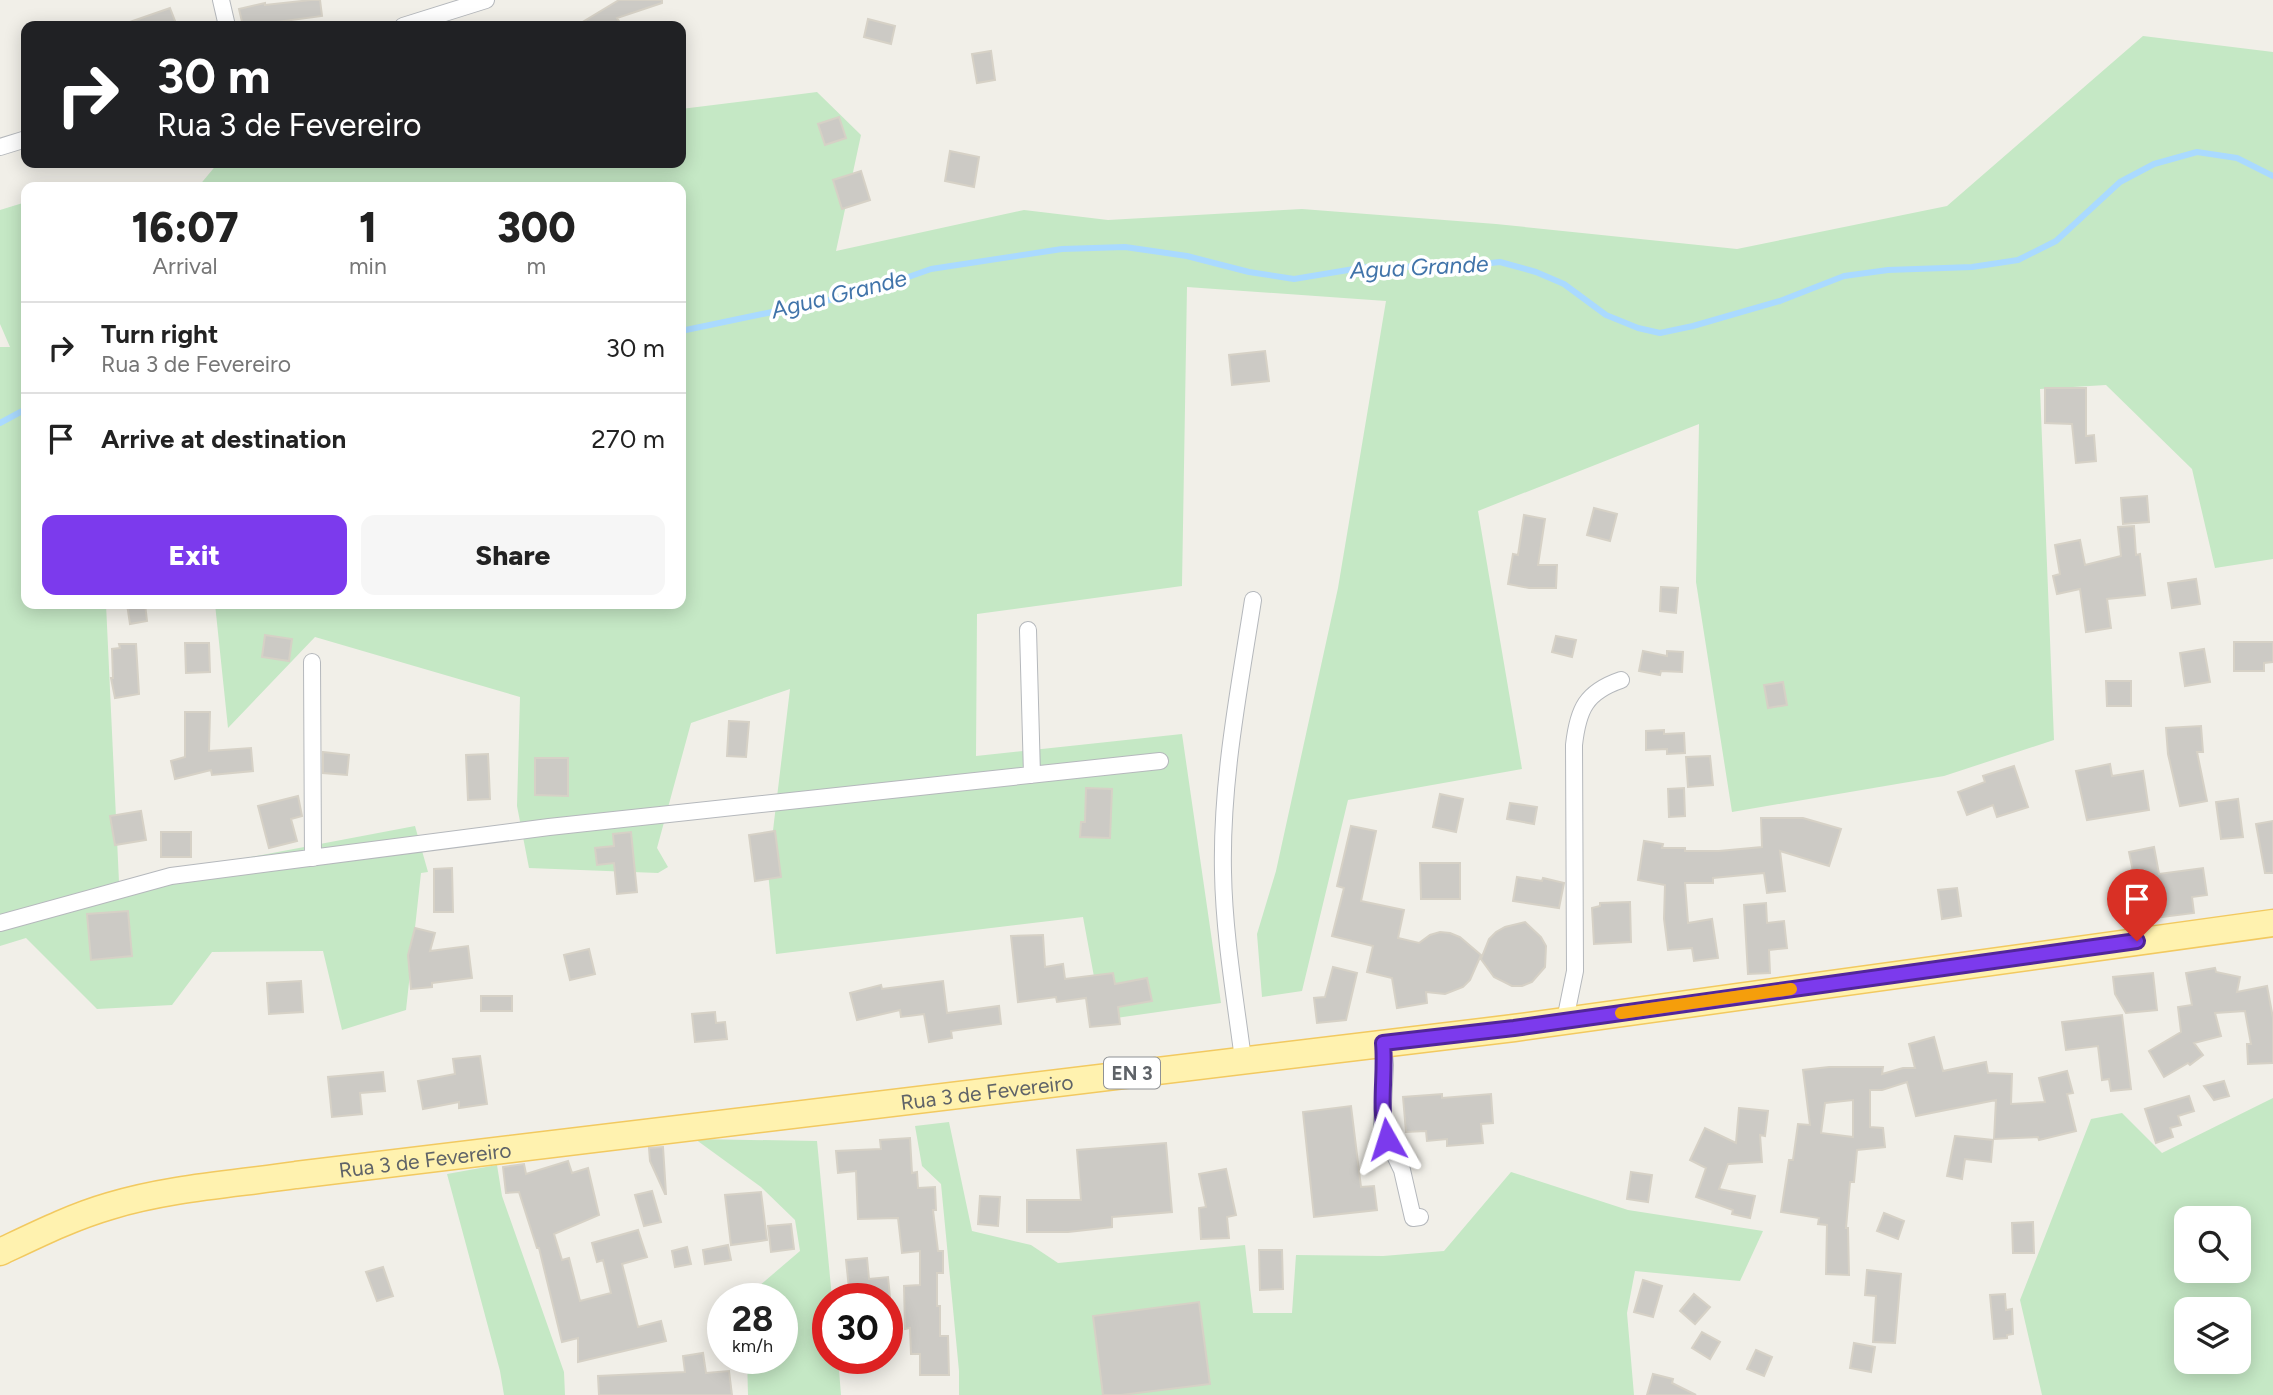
<!DOCTYPE html>
<style>
:root{--surface:#fff;--page:#f6f6f6;--text:#222;--muted:#767676;--line:#e0e0e0;--accent:#7c3aed}
body{margin:0;font-family:Figtree,sans-serif;background:var(--page);color:var(--text);height:100vh;display:flex;flex-direction:column;font-size:26px;white-space:nowrap}
*{box-sizing:border-box;margin:0}
p{font-size:23px;color:var(--muted)}
.icon{flex:none;width:38px;height:38px;fill:none;stroke:currentColor;stroke-width:2;stroke-linecap:round;stroke-linejoin:round}
.map{position:relative;flex:1;overflow:hidden}
.panel{position:absolute;left:21px;top:182px;width:665px;height:427px;display:flex;flex-direction:column;background:var(--surface);border-radius:14px;box-shadow:0 4px 18px #0003}
.panel>*{flex:none}
.top-card{position:absolute;left:21px;top:21px;width:665px;height:147px;border-radius:14px;box-shadow:0 4px 18px #0003;background:#202124;color:#fff;overflow:hidden}
.controls{position:absolute;left:2174px;top:1206px;display:grid;gap:14px}
.controls a{display:grid;place-items:center;width:77px;height:77px;border-radius:14px;background:var(--surface);box-shadow:0 4px 18px #0003;font-size:35px}
.speed{position:absolute;left:707px;top:1283px;display:flex;gap:14px;font-size:35px;font-weight:700;text-align:center}
.speed>*{display:grid;place-content:center;width:91px;height:91px;border-radius:50%;background:var(--surface);box-shadow:0 4px 18px #0003;line-height:1}
.speed small{font-size:18px;font-weight:400}
.speed .limit{border:10px solid #d22;background:#fff;color:#111}
.pin{position:absolute;display:grid;place-items:center;width:60px;height:60px;color:#fff;margin:-72px -30px;border-radius:50% 50% 50% 0;rotate:-45deg;box-shadow:0 0 7px #0007}
.pin .icon{rotate:45deg}
.me{position:absolute;width:77px;margin:-38px;rotate:354deg;stroke-linejoin:round;filter:drop-shadow(0 0 5px #0008)}
.turn{display:flex;align-items:center;gap:24px;height:147px;padding:0 21px;font-size:32px}
.turn .icon{width:91px;height:91px;stroke-width:2.5}
.turn b{display:block;font-size:49px;line-height:60px}
.eta{display:flex;justify-content:space-evenly;align-items:center;height:119px;text-align:center}
.eta b{font-size:42px;font-weight:800;line-height:49px}
.cta{display:flex;gap:14px;margin-top:auto;padding:14px 21px}
.cta a{flex:1;height:80px;border-radius:14px;background:var(--accent);color:#fff;font-size:28px;font-weight:800;line-height:80px;text-align:center}
.cta a+a{background:var(--page);color:var(--text)}
ul{padding:0;list-style:none}
li{display:flex;align-items:center;gap:21px;height:91px;padding:0 21px;border-top:2px solid var(--line)}
li div{flex:1}
li b{display:block;font-size:26px}
li em{font-style:normal}
.map>svg:first-child{display:block}
.green{fill:#c5e8c5;fill-rule:evenodd}
.lines{fill:none;stroke-linecap:round;stroke-linejoin:round}
.stream{stroke:#aadaff;stroke-width:6}
.building{fill:#cccac5;stroke:#d6d1c6;stroke-width:2;fill-rule:evenodd}
.street-casing{stroke:#b5b8bc;stroke-width:18}
.primary-casing{stroke:#f2c960;stroke-width:29}
.street{stroke:#fff;stroke-width:16}
.primary{stroke:#fff2af;stroke-width:26}
.route-casing{stroke:#51269a;stroke-width:18}
.route{stroke:#7c3aed;stroke-width:12}
.slow{stroke:#f59e0b;stroke-width:12}
.labels{text-anchor:middle;dominant-baseline:central;stroke-width:7;stroke-linejoin:round;paint-order:stroke}
.shield{fill:#fff;stroke:#8f9295;stroke-width:2}
.shield-label{font-size:19px;font-weight:bold;fill:#5f6368}
.street-label{font-size:21px;fill:#5f6368;stroke:#fff}
.water-label{font-size:23px;font-style:italic;fill:#4174aa;stroke:#fff}
</style>
<div class="map">
<svg width="2273" height="1395" viewBox="0 0 2273 1395">
<rect width="100%" height="100%" fill="#f1efe8"/>
<path class="green" d="M 2143,36 L 2273,52 L 2273,559 L 2215,568 L 2192,469 L 2106,385 L 2040,389 L 2054,740 L 1944,776 L 1732,812 L 1696,582 L 1699,424 L 1478,511 L 1522,769 L 1348,800 L 1302,991 L 1262,997 L 1257,934 L 1276,871 L 1338,588 L 1386,301 L 1187,287 L 1182,586 L 977,614 L 976,756 L 1182,734 L 1221,1003 L 1102,1020 L 1083,917 L 776,954 L 768,872 L 790,689 L 691,723 L 657,848 L 668,867 L 658,873 L 529,868 L 517,806 L 520,697 L 315,637 L 228,728 L 215,604 L 681,604 L 681,187 L 198,187 L 218,163 L 681,163 L 681,109 L 817,92 L 861,135 L 836,251 L 1024,210 L 1108,220 L 1302,209 L 1496,224 L 1737,249 L 1947,206 Z
M 26,202 L 26,604 L 106,604 L 119,882 L 415,826 L 428,872 L 421,873 L 406,1010 L 342,1030 L 323,951 L 212,952 L 172,1005 L 97,1009 L 26,938 L 0,946 L 0,347 L 10,347 L 0,324 L 0,210 Z
M 2273,1098 L 2273,1395 L 2042,1395 L 2020,1300 L 2091,1119 L 2122,1113 L 2162,1153 ZM 2238,1218 L 2238,1270 L 2186,1270 L 2186,1218 ZM 2238,1309 L 2238,1362 L 2186,1362 L 2186,1309 Z
M 949,1122 L 972,1231 L 1031,1245 L 1058,1263 L 1245,1245 L 1253,1313 L 1292,1313 L 1296,1255 L 1383,1256 L 1444,1251 L 1511,1172 L 1628,1210 L 1763,1231 L 1740,1281 L 1635,1271 L 1627,1313 L 1634,1395 L 959,1395 L 959,1371 L 941,1184 L 922,1166 L 915,1126 Z
M 695,1139 L 817,1141 L 832,1298 L 828,1298 L 828,1358 L 838,1358 L 841,1395 L 748,1395 L 747,1358 L 782,1358 L 782,1298 L 745,1298 L 800,1251 L 795,1220 L 761,1187 Z
M 497,1165 L 502,1196 L 564,1372 L 565,1395 L 504,1395 L 500,1371 L 447,1174 Z"/>
<g class="lines">
<path class="stream" d="M 681,331 L 863,293 L 931,269 L 1062,249 L 1125,247 L 1187,256 L 1249,272 L 1294,279 L 1366,267 L 1463,266 L 1500,262 L 1536,272 L 1564,284 L 1606,315 L 1638,328 L 1660,333 L 1693,326 L 1780,301 L 1844,276 L 1888,270 L 1972,267 L 2018,260 L 2056,241 L 2120,182 L 2154,164 L 2197,152 L 2237,158 L 2273,176
M 0,423 L 26,409"/>
</g>
<path class="building" d="M 311,0 L 320,0 L 322,16 L 269,23 L 270,26 L 243,26 L 239,9 L 265,3 L 265,5 Z
M 619,0 L 662,0 L 662,3 L 617,18 L 622,26 L 576,26 Z
M 170,8 L 177,26 L 124,26 L 124,24 Z
M 868,19 L 895,26 L 891,44 L 864,37 Z
M 991,51 L 995,80 L 977,83 L 972,54 Z
M 839,117 L 846,138 L 825,145 L 818,124 Z
M 950,151 L 979,157 L 974,187 L 945,181 Z
M 861,171 L 870,200 L 842,209 L 833,180 Z
M 1265,351 L 1269,381 L 1232,385 L 1229,355 Z
M 2045,388 L 2086,388 L 2086,436 L 2094,435 L 2096,461 L 2076,463 L 2072,424 L 2045,423 Z
M 2147,496 L 2149,522 L 2123,524 L 2121,498 Z
M 1594,508 L 1617,514 L 1610,541 L 1587,535 Z
M 1524,515 L 1545,519 L 1538,565 L 1557,565 L 1556,588 L 1529,588 L 1508,584 L 1513,554 L 1518,555 Z
M 2134,526 L 2136,555 L 2140,554 L 2145,595 L 2107,599 L 2111,628 L 2086,632 L 2080,589 L 2057,594 L 2053,576 L 2060,574 L 2055,545 L 2080,540 L 2085,565 L 2121,556 L 2118,527 Z
M 2196,579 L 2200,604 L 2172,608 L 2168,583 Z
M 1661,587 L 1678,588 L 1676,613 L 1660,611 Z
M 127,604 L 145,604 L 147,621 L 130,624 Z
M 265,635 L 292,639 L 289,661 L 262,657 Z
M 1556,636 L 1576,640 L 1572,657 L 1552,652 Z
M 2234,642 L 2273,642 L 2273,662 L 2264,663 L 2264,671 L 2234,671 Z
M 185,643 L 209,643 L 210,672 L 186,673 Z
M 119,644 L 136,644 L 139,694 L 115,698 L 111,678 L 113,678 L 112,649 L 120,648 Z
M 2204,649 L 2210,682 L 2185,686 L 2180,653 Z
M 1643,651 L 1667,656 L 1667,651 L 1683,652 L 1682,672 L 1661,671 L 1660,675 L 1639,671 Z
M 2106,681 L 2131,681 L 2131,706 L 2107,706 Z
M 1783,682 L 1787,705 L 1768,708 L 1764,685 Z
M 185,712 L 210,712 L 209,751 L 251,748 L 253,771 L 212,775 L 211,770 L 175,779 L 171,761 L 185,757 Z
M 729,721 L 749,722 L 746,757 L 727,756 Z
M 2201,726 L 2203,752 L 2197,752 L 2207,801 L 2180,806 L 2168,754 L 2166,728 Z
M 1664,730 L 1664,734 L 1684,733 L 1685,753 L 1667,754 L 1667,749 L 1646,750 L 1646,731 Z
M 323,752 L 349,755 L 347,775 L 323,773 Z
M 488,754 L 490,799 L 468,800 L 466,755 Z
M 1710,756 L 1713,785 L 1688,787 L 1686,757 Z
M 535,758 L 568,758 L 568,796 L 535,795 Z
M 2110,764 L 2112,776 L 2143,771 L 2149,810 L 2087,820 L 2076,771 Z
M 2014,766 L 2028,807 L 1997,817 L 1993,805 L 1967,815 L 1958,792 L 1985,782 L 1983,776 Z
M 1086,788 L 1112,789 L 1110,838 L 1080,837 L 1081,822 L 1085,822 Z
M 1684,788 L 1685,816 L 1669,817 L 1668,789 Z
M 1440,794 L 1463,799 L 1456,832 L 1433,827 Z
M 298,796 L 302,816 L 291,819 L 297,841 L 269,848 L 258,806 Z
M 2238,799 L 2243,837 L 2221,839 L 2216,802 Z
M 1510,803 L 1537,807 L 1534,824 L 1507,819 Z
M 141,811 L 146,840 L 115,845 L 110,816 Z
M 1761,818 L 1803,818 L 1841,829 L 1829,866 L 1780,851 L 1785,891 L 1767,893 L 1764,873 L 1713,878 L 1713,883 L 1685,883 L 1688,923 L 1712,919 L 1718,958 L 1694,961 L 1692,948 L 1668,950 L 1664,919 L 1665,885 L 1638,880 L 1644,841 L 1663,844 L 1662,848 L 1685,848 L 1685,851 L 1719,851 L 1762,847 Z
M 2273,821 L 2273,873 L 2265,873 L 2256,824 Z
M 1351,826 L 1376,831 L 1361,901 L 1404,910 L 1398,938 L 1419,943 L 1430,935 L 1440,932 L 1450,933 L 1460,937 L 1481,955 L 1470,980 L 1463,987 L 1445,994 L 1426,992 L 1427,1003 L 1397,1008 L 1392,978 L 1367,972 L 1373,946 L 1332,936 L 1344,888 L 1337,886 Z
M 775,831 L 781,877 L 755,881 L 749,835 Z
M 161,832 L 191,832 L 191,857 L 161,857 Z
M 631,832 L 637,892 L 617,894 L 614,863 L 597,865 L 595,848 L 614,846 L 613,834 Z
M 2154,847 L 2159,874 L 2203,868 L 2207,895 L 2192,897 L 2194,913 L 2147,919 L 2142,890 L 2137,891 L 2129,852 Z
M 1420,863 L 1460,863 L 1460,899 L 1421,899 Z
M 452,868 L 453,912 L 434,912 L 434,869 Z
M 1517,877 L 1542,881 L 1543,878 L 1564,883 L 1559,908 L 1513,901 Z
M 1957,888 L 1961,916 L 1942,919 L 1938,890 Z
M 1630,902 L 1631,942 L 1594,944 L 1592,908 L 1600,906 L 1600,903 Z
M 1766,903 L 1767,923 L 1784,921 L 1787,948 L 1769,950 L 1770,973 L 1748,974 L 1744,905 Z
M 128,911 L 132,956 L 91,960 L 87,914 Z
M 1525,922 L 1541,937 L 1546,946 L 1545,967 L 1532,982 L 1522,986 L 1512,986 L 1494,977 L 1481,959 L 1489,939 L 1496,932 L 1505,927 Z
M 415,928 L 435,933 L 430,951 L 468,946 L 472,978 L 432,983 L 432,987 L 411,989 L 408,955 Z
M 1043,935 L 1045,967 L 1063,964 L 1065,979 L 1113,973 L 1115,984 L 1147,978 L 1152,1001 L 1118,1007 L 1120,1024 L 1090,1027 L 1086,998 L 1057,1002 L 1056,997 L 1018,1002 L 1011,936 Z
M 589,949 L 595,974 L 570,980 L 564,955 Z
M 1333,967 L 1357,973 L 1346,1020 L 1317,1023 L 1314,998 L 1325,997 Z
M 2215,968 L 2216,972 L 2240,977 L 2237,992 L 2267,986 L 2273,1018 L 2273,1063 L 2248,1064 L 2247,1044 L 2251,1044 L 2245,1011 L 2215,1013 L 2221,1036 L 2194,1043 L 2203,1055 L 2190,1065 L 2188,1063 L 2164,1077 L 2149,1051 L 2181,1032 L 2178,1007 L 2192,1005 L 2186,973 Z
M 2153,973 L 2157,1010 L 2126,1013 L 2115,994 L 2113,977 Z
M 301,981 L 303,1012 L 269,1014 L 267,983 Z
M 943,981 L 947,1013 L 999,1006 L 1001,1024 L 951,1031 L 952,1038 L 929,1042 L 924,1014 L 901,1017 L 900,1010 L 857,1020 L 850,993 L 881,985 L 882,989 Z
M 481,996 L 512,996 L 512,1011 L 481,1011 Z
M 715,1012 L 716,1023 L 725,1022 L 727,1039 L 695,1042 L 692,1014 Z
M 2122,1015 L 2131,1089 L 2111,1091 L 2109,1079 L 2102,1080 L 2098,1046 L 2066,1050 L 2062,1022 Z
M 1934,1037 L 1943,1071 L 1986,1062 L 1988,1073 L 2012,1074 L 2011,1104 L 2045,1102 L 2039,1078 L 2067,1071 L 2073,1093 L 2067,1094 L 2076,1131 L 2039,1140 L 2038,1137 L 1994,1139 L 1996,1100 L 1916,1116 L 1907,1082 L 1882,1090 L 1870,1090 L 1870,1127 L 1883,1128 L 1885,1147 L 1857,1150 L 1854,1182 L 1850,1182 L 1846,1228 L 1848,1228 L 1849,1275 L 1826,1274 L 1827,1225 L 1818,1224 L 1819,1218 L 1781,1212 L 1789,1160 L 1793,1160 L 1798,1124 L 1810,1125 L 1803,1070 L 1829,1067 L 1883,1067 L 1882,1074 L 1903,1068 L 1915,1068 L 1909,1044 ZM 1853,1100 L 1853,1137 L 1821,1133 L 1825,1103 Z
M 480,1056 L 487,1104 L 459,1108 L 459,1102 L 423,1109 L 418,1081 L 455,1074 L 453,1059 Z
M 383,1072 L 385,1091 L 360,1093 L 362,1114 L 332,1117 L 328,1077 Z
M 2224,1081 L 2229,1096 L 2214,1100 L 2204,1086 Z
M 1442,1094 L 1442,1098 L 1491,1094 L 1493,1123 L 1481,1124 L 1483,1143 L 1447,1146 L 1447,1139 L 1427,1141 L 1426,1131 L 1406,1132 L 1403,1097 Z
M 2189,1096 L 2194,1111 L 2178,1116 L 2181,1125 L 2170,1128 L 2173,1137 L 2156,1143 L 2145,1109 Z
M 1351,1106 L 1361,1187 L 1374,1186 L 1377,1210 L 1314,1217 L 1303,1112 Z
M 1739,1108 L 1768,1111 L 1765,1136 L 1760,1135 L 1762,1162 L 1728,1164 L 1719,1189 L 1755,1196 L 1750,1218 L 1732,1214 L 1733,1210 L 1696,1197 L 1706,1168 L 1690,1160 L 1705,1128 L 1736,1143 Z
M 1955,1136 L 1993,1140 L 1991,1162 L 1965,1159 L 1962,1179 L 1947,1176 Z
M 910,1138 L 912,1173 L 917,1172 L 918,1188 L 935,1187 L 936,1210 L 933,1210 L 938,1251 L 943,1251 L 943,1273 L 937,1273 L 937,1306 L 940,1306 L 940,1336 L 948,1336 L 949,1375 L 920,1375 L 920,1354 L 911,1354 L 910,1328 L 905,1329 L 904,1286 L 920,1285 L 920,1251 L 902,1253 L 898,1218 L 858,1219 L 856,1171 L 838,1173 L 836,1151 L 881,1149 L 880,1140 Z
M 1166,1143 L 1172,1212 L 1112,1217 L 1112,1227 L 1068,1232 L 1027,1232 L 1027,1200 L 1081,1200 L 1077,1150 Z
M 663,1147 L 666,1194 L 665,1194 L 650,1161 L 649,1148 Z
M 568,1161 L 572,1173 L 588,1168 L 599,1215 L 554,1234 L 562,1260 L 569,1258 L 580,1301 L 611,1293 L 603,1260 L 597,1262 L 592,1243 L 638,1230 L 647,1257 L 622,1264 L 638,1327 L 661,1321 L 666,1341 L 578,1362 L 578,1338 L 562,1342 L 539,1248 L 537,1248 L 519,1192 L 506,1193 L 503,1167 L 524,1164 L 526,1174 Z
M 1226,1169 L 1236,1215 L 1227,1217 L 1229,1238 L 1201,1239 L 1199,1208 L 1206,1207 L 1199,1174 Z
M 1631,1172 L 1652,1175 L 1648,1202 L 1627,1199 Z
M 652,1191 L 661,1222 L 644,1226 L 635,1195 Z
M 761,1192 L 767,1240 L 731,1245 L 725,1195 Z
M 980,1196 L 1000,1197 L 998,1226 L 978,1224 Z
M 1884,1213 L 1904,1221 L 1898,1239 L 1877,1231 Z
M 2033,1222 L 2034,1253 L 2013,1253 L 2012,1223 Z
M 791,1224 L 794,1249 L 771,1252 L 768,1226 Z
M 728,1245 L 731,1260 L 705,1264 L 703,1250 Z
M 687,1247 L 691,1264 L 675,1267 L 672,1251 Z
M 1259,1250 L 1282,1250 L 1283,1289 L 1260,1290 Z
M 867,1258 L 869,1279 L 888,1277 L 890,1297 L 850,1298 L 846,1260 Z
M 383,1267 L 393,1296 L 377,1301 L 366,1272 Z
M 1867,1270 L 1901,1274 L 1895,1343 L 1873,1342 L 1876,1296 L 1865,1295 Z
M 1643,1280 L 1662,1286 L 1653,1317 L 1634,1312 Z
M 1694,1294 L 1710,1307 L 1695,1324 L 1680,1311 Z
M 2005,1294 L 2006,1310 L 2012,1309 L 2013,1334 L 2007,1335 L 2007,1338 L 1994,1339 L 1990,1295 Z
M 1199,1302 L 1210,1384 L 1121,1395 L 1103,1395 L 1093,1316 Z
M 1702,1332 L 1720,1342 L 1710,1359 L 1692,1348 Z
M 1854,1343 L 1875,1347 L 1871,1372 L 1850,1368 Z
M 1756,1350 L 1772,1357 L 1764,1376 L 1747,1369 Z
M 703,1353 L 706,1373 L 729,1371 L 732,1395 L 599,1395 L 598,1376 L 685,1372 L 683,1356 Z
M 1653,1374 L 1673,1379 L 1672,1383 L 1696,1395 L 1647,1395 Z"/>
<g class="lines">
<defs>
<path id="street" d="M 221,0 L 227,26
M 403,26 L 486,0
M 0,147 L 26,139
M 1028,630 L 1032,775
M 312,662 L 313,858
M 0,923 L 171,876 L 549,827 L 1160,761
M 1565,1020 L 1575,971 L 1574,745 C 1578,709 1586,692 1621,680
M 1383,1043 L 1385,1065 L 1382,1124 L 1387,1139 L 1402,1170 L 1413,1218 L 1420,1217
M 1243,1059 C 1235,997 1224,934 1223,872 C 1221,781 1239,690 1253,600"/>
<g id="primary">
<path id="s1" d="M 0,1252 C 36,1235 72,1217 110,1206 C 169,1188 235,1184 296,1175 L 1514,1028 L 2273,923"/>
</g>
</defs>
<use href="#street" class="street-casing"/>
<use href="#primary" class="primary-casing"/>
<use href="#street" class="street"/>
<use href="#primary" class="primary"/>
</g>
<g class="lines">
<defs>
<path id="route" d="M 1387,1139 C 1378,1109 1386,1075 1383,1043 L 1514,1028 L 2137,941"/>
</defs>
<use href="#route" class="route-casing"/>
<use href="#route" class="route"/>
<path class="slow" d="M 1621,1013 L 1791,989"/>
</g>
<g class="labels">
<rect class="shield" x="1104" y="1057.5" width="56" height="31" rx="5"/>
<g class="shield-label">
<text x="1132" y="1073">EN 3</text>
</g>
<g class="street-label">
<text stroke="none"><textPath href="#s1" startOffset="1004">Rua 3 de Fevereiro</textPath></text>
<text stroke="none"><textPath href="#s1" startOffset="438">Rua 3 de Fevereiro</textPath></text>
</g>
<g class="water-label">
<text transform="translate(1419 267) rotate(-3)">Agua Grande</text>
<text transform="translate(839 294) rotate(-14)">Agua Grande</text>
</g>
</g>
</svg>
<div class="controls">
<a><svg class="icon" aria-label="search" viewBox="0 0 24 24"><circle cx="10" cy="10" r="6"/><path d="M15 15l6 6"/></svg></a>
<a><svg class="icon" aria-label="layers" viewBox="0 0 24 24"><path d="M12 4l9 5-9 5-9-5zM3 14l9 5 9-5"/></svg></a>
</div>
<div class="speed"><div>28<small>km/h</small></div><div class="limit">30</div></div>
<div class="pin" style="left:2137px;top:941px;background:#d93025"><svg class="icon" aria-label="arrive" viewBox="0 0 24 24"><path d="M6 21V4h12l-3 4 3 4H6"/></svg></div>
<svg class="me" style="left:1387px;top:1139px" viewBox="-20 -20 40 40"><path d="M0-17L14 15 0 8-14 15z" fill="#7c3aed" stroke="#fff" stroke-width="4"/></svg>
<div class="top-card">
<div class="turn"><svg class="icon" aria-label="right" viewBox="0 0 24 24"><path d="M7 20v-9h11M14 6l5 5-5 5"/></svg><div><b>30 m</b>Rua 3 de Fevereiro</div></div>
</div>
<section class="panel">
<div class="eta">
<div><b>16:07</b><p>Arrival</p></div>
<div><b>1</b><p>min</p></div>
<div><b>300</b><p>m</p></div>
</div>
<ul>
<li><svg class="icon" aria-label="right" viewBox="0 0 24 24"><path d="M7 20v-9h11M14 6l5 5-5 5"/></svg><div><b>Turn right</b><p>Rua 3 de Fevereiro</p></div><em>30 m</em></li>
<li><svg class="icon" aria-label="arrive" viewBox="0 0 24 24"><path d="M6 21V4h12l-3 4 3 4H6"/></svg><div><b>Arrive at destination</b></div><em>270 m</em></li>
</ul>
<div class="cta"><a>Exit</a><a>Share</a></div>
</section>
</div>
